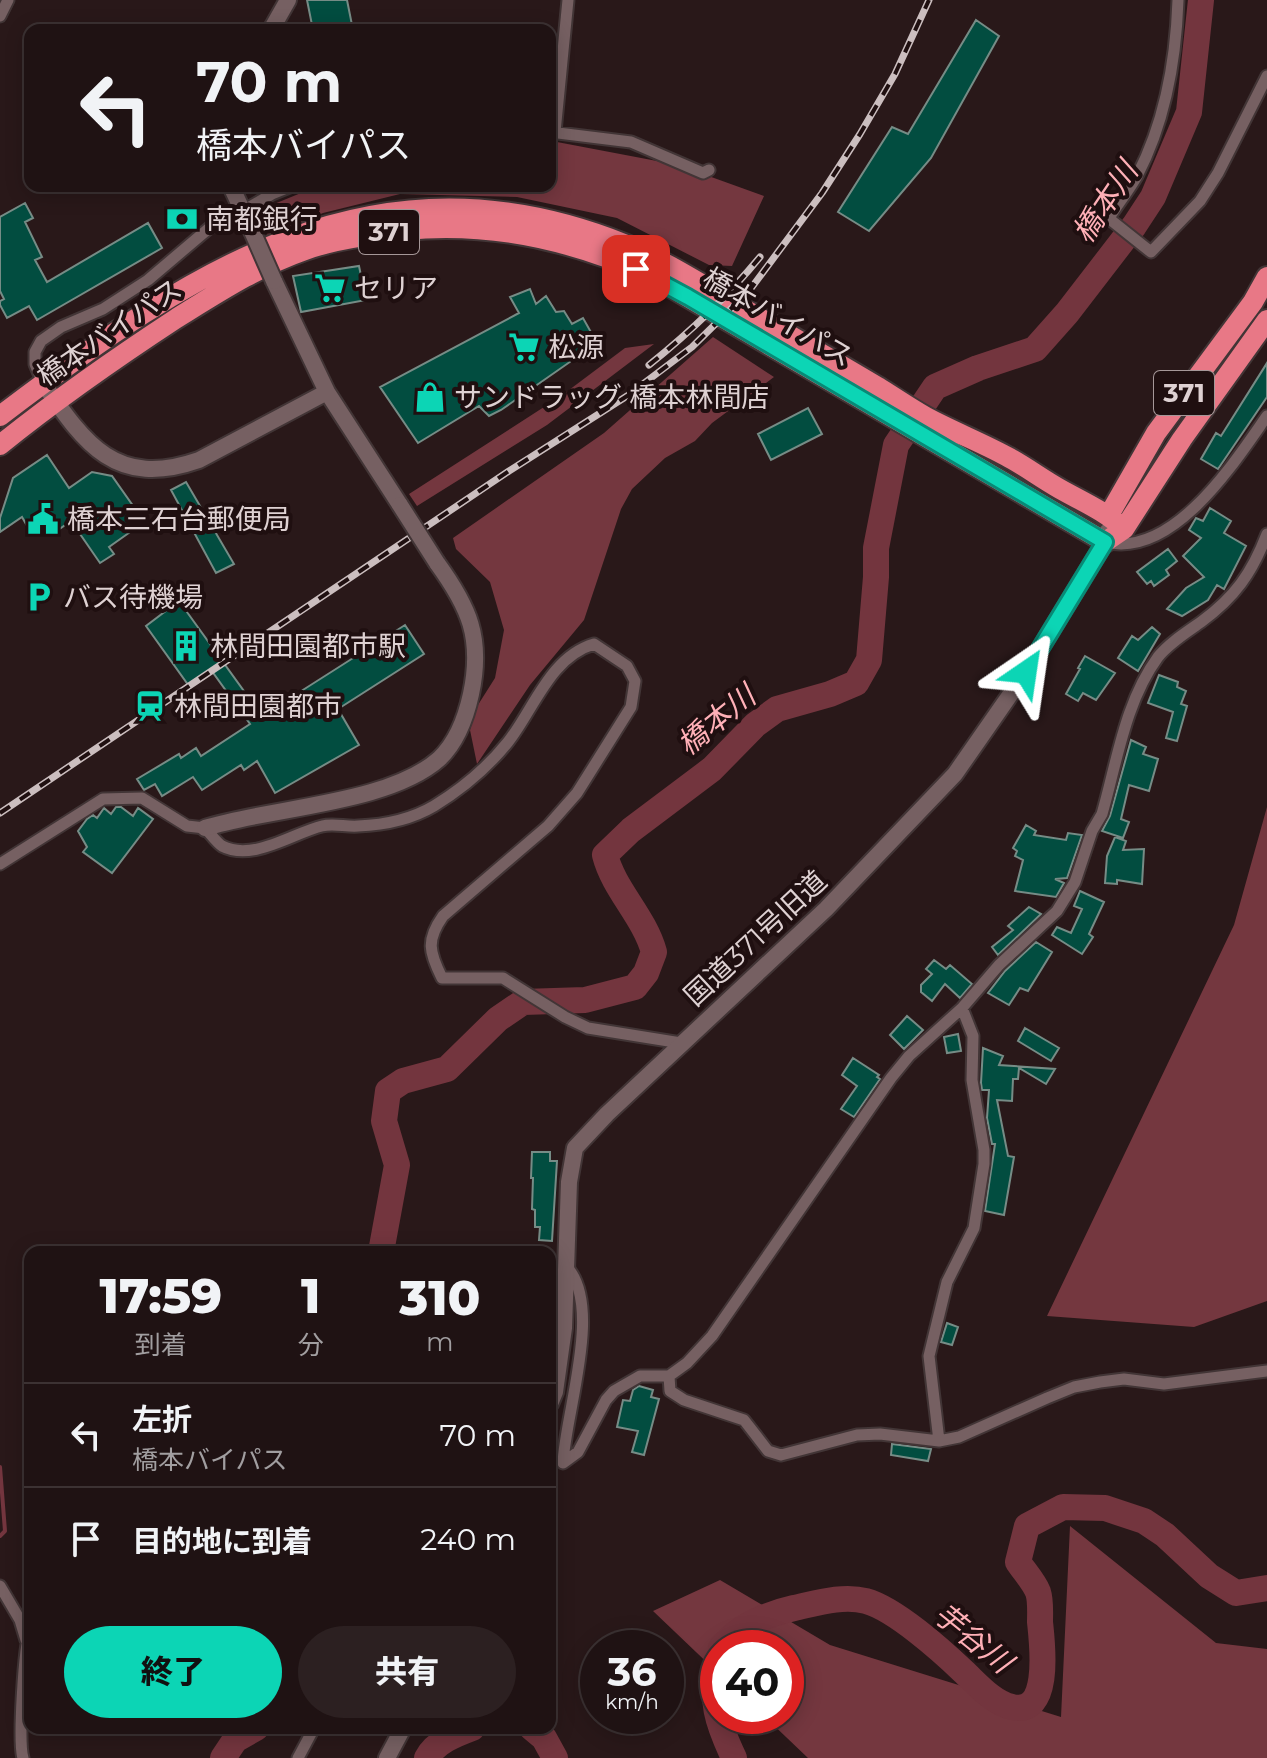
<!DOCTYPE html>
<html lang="ja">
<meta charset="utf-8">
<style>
:root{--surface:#1f1213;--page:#2c2021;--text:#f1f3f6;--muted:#a19ea0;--line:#3c3233;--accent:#0cd5b5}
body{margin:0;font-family:Montserrat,"Noto Sans JP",sans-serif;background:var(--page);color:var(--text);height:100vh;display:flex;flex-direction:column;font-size:30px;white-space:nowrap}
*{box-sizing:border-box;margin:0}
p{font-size:26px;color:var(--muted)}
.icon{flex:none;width:44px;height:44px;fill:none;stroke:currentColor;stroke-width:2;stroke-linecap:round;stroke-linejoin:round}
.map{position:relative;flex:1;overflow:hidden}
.side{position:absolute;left:24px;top:1246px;width:532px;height:488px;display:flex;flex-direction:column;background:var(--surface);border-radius:16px;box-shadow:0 4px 20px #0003,0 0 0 2px var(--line)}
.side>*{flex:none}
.top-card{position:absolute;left:24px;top:24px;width:532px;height:168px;border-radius:16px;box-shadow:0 4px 20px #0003,0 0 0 2px var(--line);background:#1f1213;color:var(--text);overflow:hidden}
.speed{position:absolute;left:580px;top:1630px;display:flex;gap:16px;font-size:40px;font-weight:700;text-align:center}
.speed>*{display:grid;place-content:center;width:104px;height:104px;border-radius:50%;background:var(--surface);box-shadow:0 4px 20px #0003,0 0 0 2px var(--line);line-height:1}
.speed small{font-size:20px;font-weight:400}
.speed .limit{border:12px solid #d22;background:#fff;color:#111}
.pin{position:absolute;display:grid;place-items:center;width:68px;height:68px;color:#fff;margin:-34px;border-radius:16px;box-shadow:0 4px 12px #0006}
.me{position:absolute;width:88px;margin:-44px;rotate:32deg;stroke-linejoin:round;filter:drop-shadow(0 0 6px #0008)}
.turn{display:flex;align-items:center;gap:28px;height:168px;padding:0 40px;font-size:36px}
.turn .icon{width:104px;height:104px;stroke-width:2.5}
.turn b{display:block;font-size:56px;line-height:68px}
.eta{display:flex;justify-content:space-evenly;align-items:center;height:136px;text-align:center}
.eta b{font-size:48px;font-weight:800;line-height:56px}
.cta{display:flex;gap:16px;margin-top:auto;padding:16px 40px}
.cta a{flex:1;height:92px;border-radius:48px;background:var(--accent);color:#111;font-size:32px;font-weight:800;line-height:92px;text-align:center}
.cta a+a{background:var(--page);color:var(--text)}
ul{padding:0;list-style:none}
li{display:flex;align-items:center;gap:24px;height:104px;padding:0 40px;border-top:2px solid var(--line)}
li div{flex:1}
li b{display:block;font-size:30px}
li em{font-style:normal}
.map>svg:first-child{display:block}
.forest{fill:#74373f}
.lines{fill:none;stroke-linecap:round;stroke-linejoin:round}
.stream{stroke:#73353e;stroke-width:4}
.river{stroke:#73353e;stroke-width:26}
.building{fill:#024d40;stroke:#768c86;stroke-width:2}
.street-casing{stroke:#423536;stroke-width:15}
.secondary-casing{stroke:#423536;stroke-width:20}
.highway-casing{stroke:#423536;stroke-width:24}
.street{stroke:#766062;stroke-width:11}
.secondary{stroke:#766062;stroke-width:16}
.highway{stroke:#e87886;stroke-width:20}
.rail-casing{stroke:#cbbebf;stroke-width:7}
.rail{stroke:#1f0f10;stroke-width:4;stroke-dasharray:12;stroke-linecap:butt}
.secondary-bridge-casing{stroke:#423536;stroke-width:20;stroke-linecap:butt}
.secondary-bridge{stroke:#766062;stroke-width:16}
.route-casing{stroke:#088a76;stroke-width:20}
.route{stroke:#0cd5b5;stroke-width:14}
.labels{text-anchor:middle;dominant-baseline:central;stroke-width:8;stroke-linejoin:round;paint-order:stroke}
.shield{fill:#1f0f10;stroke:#a59798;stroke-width:2}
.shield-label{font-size:26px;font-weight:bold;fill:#ded1d2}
.poi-label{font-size:28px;fill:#ded1d2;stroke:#1f0f10;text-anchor:start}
.street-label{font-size:28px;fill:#ded1d2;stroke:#1f0f10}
.water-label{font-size:30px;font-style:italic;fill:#ffb0b7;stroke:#1f0f10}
</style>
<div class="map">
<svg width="1267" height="1758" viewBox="0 0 1267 1758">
<rect width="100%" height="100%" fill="#291819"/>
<path class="forest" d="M 557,142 L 678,165 L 764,196 L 732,266 L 709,265 L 617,218 L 517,197 L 400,194 L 323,213 L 268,236 L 257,211 L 318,186 L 550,186 L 550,143 Z
M 713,337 L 774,377 L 712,423 L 695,441 L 665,458 L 632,489 L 621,509 L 584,620 L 530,685 L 477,764 L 470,730 L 476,708 L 495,678 L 504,630 L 490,582 L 456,549 L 453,538 L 604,433 Z
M 654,344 L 547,425 L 417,506 L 409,494 L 561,396 L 625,348 Z
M 1267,807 L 1267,1301 L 1194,1327 L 1047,1316 L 1234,925 Z
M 1070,1526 L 1216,1643 L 1267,1649 L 1267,1758 L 808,1758 L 764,1716 L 786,1716 L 786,1648 L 718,1648 L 718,1673 L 653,1611 L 720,1580 L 830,1645 L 1061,1717 Z"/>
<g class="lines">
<path class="stream" d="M 0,1467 L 5,1531 L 0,1536"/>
<path class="river" d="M 381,1252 L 397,1165 L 384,1121 L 388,1091 L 403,1081 L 447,1069 L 498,1019 L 523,1002 L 585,1000 L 635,987 L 646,973 L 654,952 C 644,916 614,890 605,855 L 631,830 L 712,769 L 755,725 L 777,709 L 830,694 L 856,683 L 869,660 L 876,577 L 876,548 L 896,445 L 935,387 L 978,368 L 1035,349 L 1067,313 L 1134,226 L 1153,197 L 1189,112 L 1201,0
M 721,1648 C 738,1626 768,1614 794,1608 C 817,1603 843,1595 866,1601 C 895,1609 941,1650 964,1672 C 977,1684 993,1703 1012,1707 C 1052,1717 1042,1642 1040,1622 C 1040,1613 1041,1601 1038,1592 C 1034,1582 1024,1571 1018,1562 L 1027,1526 L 1063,1507 L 1105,1508 L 1144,1521 L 1165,1535 L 1209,1576 L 1236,1593 L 1267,1588
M 718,1660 C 710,1701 717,1722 734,1758
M 532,1728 L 544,1738 L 555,1758
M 223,1758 L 235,1740 L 256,1728
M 427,1758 C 435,1742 456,1734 472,1728"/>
</g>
<path class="building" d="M 307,0 L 347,0 L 353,30 L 313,30 Z
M 976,20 L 999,36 L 931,158 L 869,231 L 838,212 L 892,127 L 908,134 Z
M 25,203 L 33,218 L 25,222 L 42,257 L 35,260 L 47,282 L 148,223 L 162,248 L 37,320 L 29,306 L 7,318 L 0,305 L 0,301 L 4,299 L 0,291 L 0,217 Z
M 359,266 L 366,300 L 301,312 L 293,276 Z
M 530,289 L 536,304 L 546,296 L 556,312 L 564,311 L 572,324 L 583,318 L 597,343 L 501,410 L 489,416 L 479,406 L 418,443 L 380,387 L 519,313 L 510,297 Z
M 1267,363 L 1267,397 L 1218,469 L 1201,459 L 1216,433 L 1221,436 Z
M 808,408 L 822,434 L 771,460 L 758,434 Z
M 47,455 L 69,488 L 92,472 L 112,476 L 136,510 L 133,530 L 109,547 L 114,554 L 100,563 L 71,521 L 51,535 L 30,531 L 22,517 L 0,532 L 0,518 L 13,478 Z
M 186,482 L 234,564 L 216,573 L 171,490 Z
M 1210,508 L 1231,521 L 1224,533 L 1246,546 L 1224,589 L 1217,585 L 1208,600 L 1182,616 L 1167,609 L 1186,588 L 1204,577 L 1183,556 L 1201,538 L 1189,530 L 1196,518 L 1203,521 Z
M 1168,549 L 1177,561 L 1166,570 L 1169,575 L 1154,586 L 1151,581 L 1147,584 L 1137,572 Z
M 179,601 L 262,716 L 405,625 L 424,654 L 338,709 L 359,745 L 275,793 L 257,761 L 244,770 L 241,765 L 202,790 L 193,777 L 162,796 L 155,784 L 144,790 L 137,779 L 179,754 L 181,758 L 196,748 L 201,756 L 250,724 L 211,670 L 189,686 L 146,626 Z
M 1152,627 L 1160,634 L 1138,671 L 1118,658 L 1132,636 L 1138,640 Z
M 1085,656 L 1115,673 L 1096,700 L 1083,693 L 1078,701 L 1066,694 L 1080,669 L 1078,668 Z
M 1159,675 L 1178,682 L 1177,687 L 1186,691 L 1181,704 L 1187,706 L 1177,741 L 1166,738 L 1173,712 L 1148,703 Z
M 1131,740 L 1146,747 L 1143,754 L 1158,759 L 1149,791 L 1129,785 L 1121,819 L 1129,822 L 1123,838 L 1102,831 L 1110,816 Z
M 116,807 L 121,807 L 133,816 L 138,808 L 153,819 L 112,873 L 83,852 L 87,847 L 78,831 L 87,819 L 93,815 L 97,818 L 104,808 L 111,814 Z
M 1026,825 L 1036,831 L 1034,835 L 1066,840 L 1068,833 L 1082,835 L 1067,878 L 1055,879 L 1064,883 L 1056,897 L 1015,891 L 1023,860 L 1015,856 L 1017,851 L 1013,848 Z
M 1115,837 L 1126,841 L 1123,850 L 1144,849 L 1142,884 L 1117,880 L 1117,884 L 1105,883 L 1107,856 Z
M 1080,891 L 1104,902 L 1089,934 L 1093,937 L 1082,954 L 1052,935 L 1057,927 L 1071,933 L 1082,909 L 1074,906 Z
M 1029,907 L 1041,914 L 998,955 L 992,947 L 1013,930 L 1008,926 Z
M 1036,942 L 1052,952 L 1028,991 L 1020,988 L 1009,1005 L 988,993 L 1005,971 Z
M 934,960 L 946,969 L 950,965 L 972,984 L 960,998 L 945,984 L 932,1001 L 921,992 L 921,985 L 932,974 L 926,969 Z
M 907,1016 L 923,1030 L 904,1049 L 890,1035 Z
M 1025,1028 L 1059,1048 L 1051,1061 L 1018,1041 Z
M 958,1034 L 961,1051 L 947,1053 L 944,1037 Z
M 983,1048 L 1003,1056 L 999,1065 L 1055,1069 L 1046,1084 L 1019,1068 L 1018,1079 L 1013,1079 L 1012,1101 L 997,1100 L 1008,1156 L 1014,1157 L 1004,1215 L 985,1211 L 995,1144 L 992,1144 L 987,1118 L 989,1090 L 982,1090 L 981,1083 Z
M 853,1058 L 879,1075 L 877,1077 L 880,1079 L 854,1117 L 841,1109 L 857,1086 L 842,1075 Z
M 532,1152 L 550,1152 L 550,1161 L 557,1161 L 552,1241 L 539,1240 L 540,1227 L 535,1227 L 535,1210 L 532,1209 L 533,1178 L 531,1178 Z
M 947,1323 L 958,1327 L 952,1345 L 941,1342 Z
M 639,1386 L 653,1390 L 651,1397 L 659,1399 L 644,1455 L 632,1452 L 638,1431 L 617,1427 L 623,1400 L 630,1401 L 633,1390 Z
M 892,1444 L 931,1449 L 928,1461 L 891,1455 Z"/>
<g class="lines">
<defs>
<path id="street" d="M 1178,0 C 1176,60 1165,122 1137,176 C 1129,190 1118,204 1109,218 L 1112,221 L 1151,252 L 1200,201 L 1218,173 L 1267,76
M 0,16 L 8,0
M 550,132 L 631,142 L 703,173 L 709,170
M 555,132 L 568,0
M 43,383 L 35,364 L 35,352 L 41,341 L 61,327 L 103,309 L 148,280 L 214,224 L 243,211 L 272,194 L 292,186
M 1105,542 C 1173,559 1234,463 1267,416
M 0,864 L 103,799 L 142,798 L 187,826 L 205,828 C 210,833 216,842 222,846 C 253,862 293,833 322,826 C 333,823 346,827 358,826 C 384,825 412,819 434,806 C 460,790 488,767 508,742 C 534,709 550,657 594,644 L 627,666 L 635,681 L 631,707 L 577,793 L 548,826 L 443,916 C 426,940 429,952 442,978 L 503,978 L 565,1017 L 588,1028 L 681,1043
M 566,1266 C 604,1305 565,1413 563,1463 L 578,1452 L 606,1400 L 614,1391 L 640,1376 L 669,1376 L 687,1363 L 712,1336 L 891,1078 L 909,1056 L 962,1008 L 999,965 L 1057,911 L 1075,882 L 1092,831 L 1102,814 C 1117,762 1125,702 1158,657 C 1169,643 1187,632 1201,622 C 1235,597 1252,573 1267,534
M 669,1376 L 670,1391 L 684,1400 L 744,1420 L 768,1451 L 781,1455 L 857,1435 L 880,1434 L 939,1441 L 959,1437 L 1047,1398 L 1074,1387 L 1100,1382 L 1124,1379 L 1164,1384 L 1267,1371
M 939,1441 L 929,1356 L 947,1282 L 974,1228 L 984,1164 L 984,1150 L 972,1080 L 973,1036 L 962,1008
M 0,1586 L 20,1620 L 26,1640
M 23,1758 C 18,1742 24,1646 30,1631
M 298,1758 L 314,1728"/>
<path id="secondary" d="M 271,30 L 288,0
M 231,186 L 252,231
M 274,281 L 327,392 L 400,505
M 43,383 C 85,444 116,489 199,460 L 327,392
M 205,828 C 272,807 388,804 439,759 C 457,742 466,717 471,694 C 483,638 469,607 437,563
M 550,1404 L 555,1392 L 564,1328 L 569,1182 L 575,1148 L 607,1114 L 826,909 L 955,774 L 1026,672 L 1105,542 L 1107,532
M 387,1758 L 403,1728"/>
<path id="highway" d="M 0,416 C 192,270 376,145 624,244 C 661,259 696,281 730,301 C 780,329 829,358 878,387 C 894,397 910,408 926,417 C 952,431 980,442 1006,456 C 1025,466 1042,479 1060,489 C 1083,502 1105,511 1124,529
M 0,445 C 57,399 116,358 177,318 C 219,292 259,266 305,250 C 324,243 344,239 364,236 C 464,216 560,234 652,276 L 1105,542 L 1124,529 L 1182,439 L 1267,320
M 1109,515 L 1156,433 L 1253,302 L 1267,277"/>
</defs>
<use href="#street" class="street-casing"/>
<use href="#secondary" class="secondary-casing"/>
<use href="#highway" class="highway-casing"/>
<use href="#street" class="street"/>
<use href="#secondary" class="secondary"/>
<use href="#highway" class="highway"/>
<defs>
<path id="rail" d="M 649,365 C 689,333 727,297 760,257
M 0,813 L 509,471 L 627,396 L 692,347 L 749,291 L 822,193 L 860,134 L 895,74 L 929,0"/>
</defs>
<use href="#rail" class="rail-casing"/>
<use href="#rail" class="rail"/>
<defs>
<path id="secondary-bridge" d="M 252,231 L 274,281
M 400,505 L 437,563"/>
</defs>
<use href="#secondary-bridge" class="secondary-bridge-casing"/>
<use href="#secondary-bridge" class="secondary-bridge"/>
</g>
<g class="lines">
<defs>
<path id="route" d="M 636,269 L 688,297 L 1105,542 L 1026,672"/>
</defs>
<use href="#route" class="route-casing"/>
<use href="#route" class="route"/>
</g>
<defs>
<symbol id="bank-bare" viewBox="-9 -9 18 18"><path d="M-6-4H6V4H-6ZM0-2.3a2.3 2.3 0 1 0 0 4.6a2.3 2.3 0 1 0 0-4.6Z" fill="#0cd5b5" stroke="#1f0f10" stroke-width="2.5" paint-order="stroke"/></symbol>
<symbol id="supermarket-bare" viewBox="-9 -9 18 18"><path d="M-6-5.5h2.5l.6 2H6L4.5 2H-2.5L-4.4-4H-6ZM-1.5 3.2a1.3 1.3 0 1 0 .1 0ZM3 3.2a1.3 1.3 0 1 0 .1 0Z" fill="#0cd5b5" stroke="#1f0f10" stroke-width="2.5" paint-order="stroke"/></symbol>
<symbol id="shop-bare" viewBox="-9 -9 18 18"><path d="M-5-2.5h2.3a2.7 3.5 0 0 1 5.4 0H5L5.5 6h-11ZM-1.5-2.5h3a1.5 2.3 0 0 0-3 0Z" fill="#0cd5b5" stroke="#1f0f10" stroke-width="2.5" paint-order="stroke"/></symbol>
<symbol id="civic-bare" viewBox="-9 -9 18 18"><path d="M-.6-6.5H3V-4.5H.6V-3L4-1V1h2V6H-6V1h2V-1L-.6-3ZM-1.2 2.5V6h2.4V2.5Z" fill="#0cd5b5" stroke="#1f0f10" stroke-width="2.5" paint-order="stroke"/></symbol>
<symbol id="parking-bare" viewBox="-9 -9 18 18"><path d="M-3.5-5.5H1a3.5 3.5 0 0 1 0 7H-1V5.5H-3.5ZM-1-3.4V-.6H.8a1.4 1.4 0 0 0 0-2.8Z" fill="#0cd5b5" stroke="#1f0f10" stroke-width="2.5" paint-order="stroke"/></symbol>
<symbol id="building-bare" viewBox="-9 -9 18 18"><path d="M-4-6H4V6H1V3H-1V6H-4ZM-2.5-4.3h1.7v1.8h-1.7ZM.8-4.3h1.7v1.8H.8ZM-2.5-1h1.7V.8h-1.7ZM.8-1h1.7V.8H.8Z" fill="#0cd5b5" stroke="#1f0f10" stroke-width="2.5" paint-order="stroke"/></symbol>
<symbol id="station-bare" viewBox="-9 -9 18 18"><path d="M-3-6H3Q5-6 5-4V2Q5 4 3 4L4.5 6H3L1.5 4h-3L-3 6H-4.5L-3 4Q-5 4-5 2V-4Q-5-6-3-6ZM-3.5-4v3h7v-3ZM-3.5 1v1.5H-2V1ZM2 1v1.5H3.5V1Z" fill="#0cd5b5" stroke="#1f0f10" stroke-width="2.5" paint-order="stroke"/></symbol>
</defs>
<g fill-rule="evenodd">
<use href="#bank-bare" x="160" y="197" width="44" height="44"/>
<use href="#supermarket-bare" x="308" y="266" width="44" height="44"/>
<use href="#supermarket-bare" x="502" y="325" width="44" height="44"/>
<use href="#shop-bare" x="408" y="375" width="44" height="44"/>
<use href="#civic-bare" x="21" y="497" width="44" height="44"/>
<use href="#parking-bare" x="17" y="575" width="44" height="44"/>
<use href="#building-bare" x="164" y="624" width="44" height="44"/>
<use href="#station-bare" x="128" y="684" width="44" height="44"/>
</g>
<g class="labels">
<g class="shield">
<rect x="359" y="210" width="60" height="44" rx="6"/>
<rect x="1154" y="371" width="60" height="44" rx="6"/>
</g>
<g class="shield-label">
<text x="389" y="232">371</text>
<text x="1184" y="393">371</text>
</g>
<g class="poi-label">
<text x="206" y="219">南都銀行</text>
<text x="354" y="288">セリア</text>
<text x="548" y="347">松源</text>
<text x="454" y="397">サンドラッグ 橋本林間店</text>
<text x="67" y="519">橋本三石台郵便局</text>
<text x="63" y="597">バス待機場</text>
<text x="210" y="646">林間田園都市駅</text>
<text x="174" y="706">林間田園都市</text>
</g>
<g class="street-label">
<text transform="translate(778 317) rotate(30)">橋本バイパス</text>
<text transform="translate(109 332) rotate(-34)">橋本バイパス</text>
<text transform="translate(755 938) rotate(-43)">国道371号旧道</text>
</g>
<g class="water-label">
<text transform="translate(1105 202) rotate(-56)">橋本川</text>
<text transform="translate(716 720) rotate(-39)">橋本川</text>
<text transform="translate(973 1638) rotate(39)">芋谷川</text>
</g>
</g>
</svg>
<div class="speed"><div>36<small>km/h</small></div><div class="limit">40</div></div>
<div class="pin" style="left:636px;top:269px;background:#d93025"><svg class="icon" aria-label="arrive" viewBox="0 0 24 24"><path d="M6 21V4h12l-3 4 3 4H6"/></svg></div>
<svg class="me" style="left:1026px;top:672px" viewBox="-20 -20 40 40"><path d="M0-17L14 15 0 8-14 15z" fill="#0cd5b5" stroke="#fff" stroke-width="4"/></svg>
<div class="top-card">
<div class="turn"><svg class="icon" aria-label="left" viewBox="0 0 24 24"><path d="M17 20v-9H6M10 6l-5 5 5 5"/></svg><div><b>70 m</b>橋本バイパス</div></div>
</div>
<section class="side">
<div class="eta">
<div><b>17:59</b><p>到着</p></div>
<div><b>1</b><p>分</p></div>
<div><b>310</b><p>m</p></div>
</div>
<ul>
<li><svg class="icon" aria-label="left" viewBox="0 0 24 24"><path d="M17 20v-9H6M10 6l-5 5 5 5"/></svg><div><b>左折</b><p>橋本バイパス</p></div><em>70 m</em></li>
<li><svg class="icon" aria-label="arrive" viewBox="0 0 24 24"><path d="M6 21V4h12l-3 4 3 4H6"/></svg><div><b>目的地に到着</b></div><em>240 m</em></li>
</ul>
<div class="cta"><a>終了</a><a>共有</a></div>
</section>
</div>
